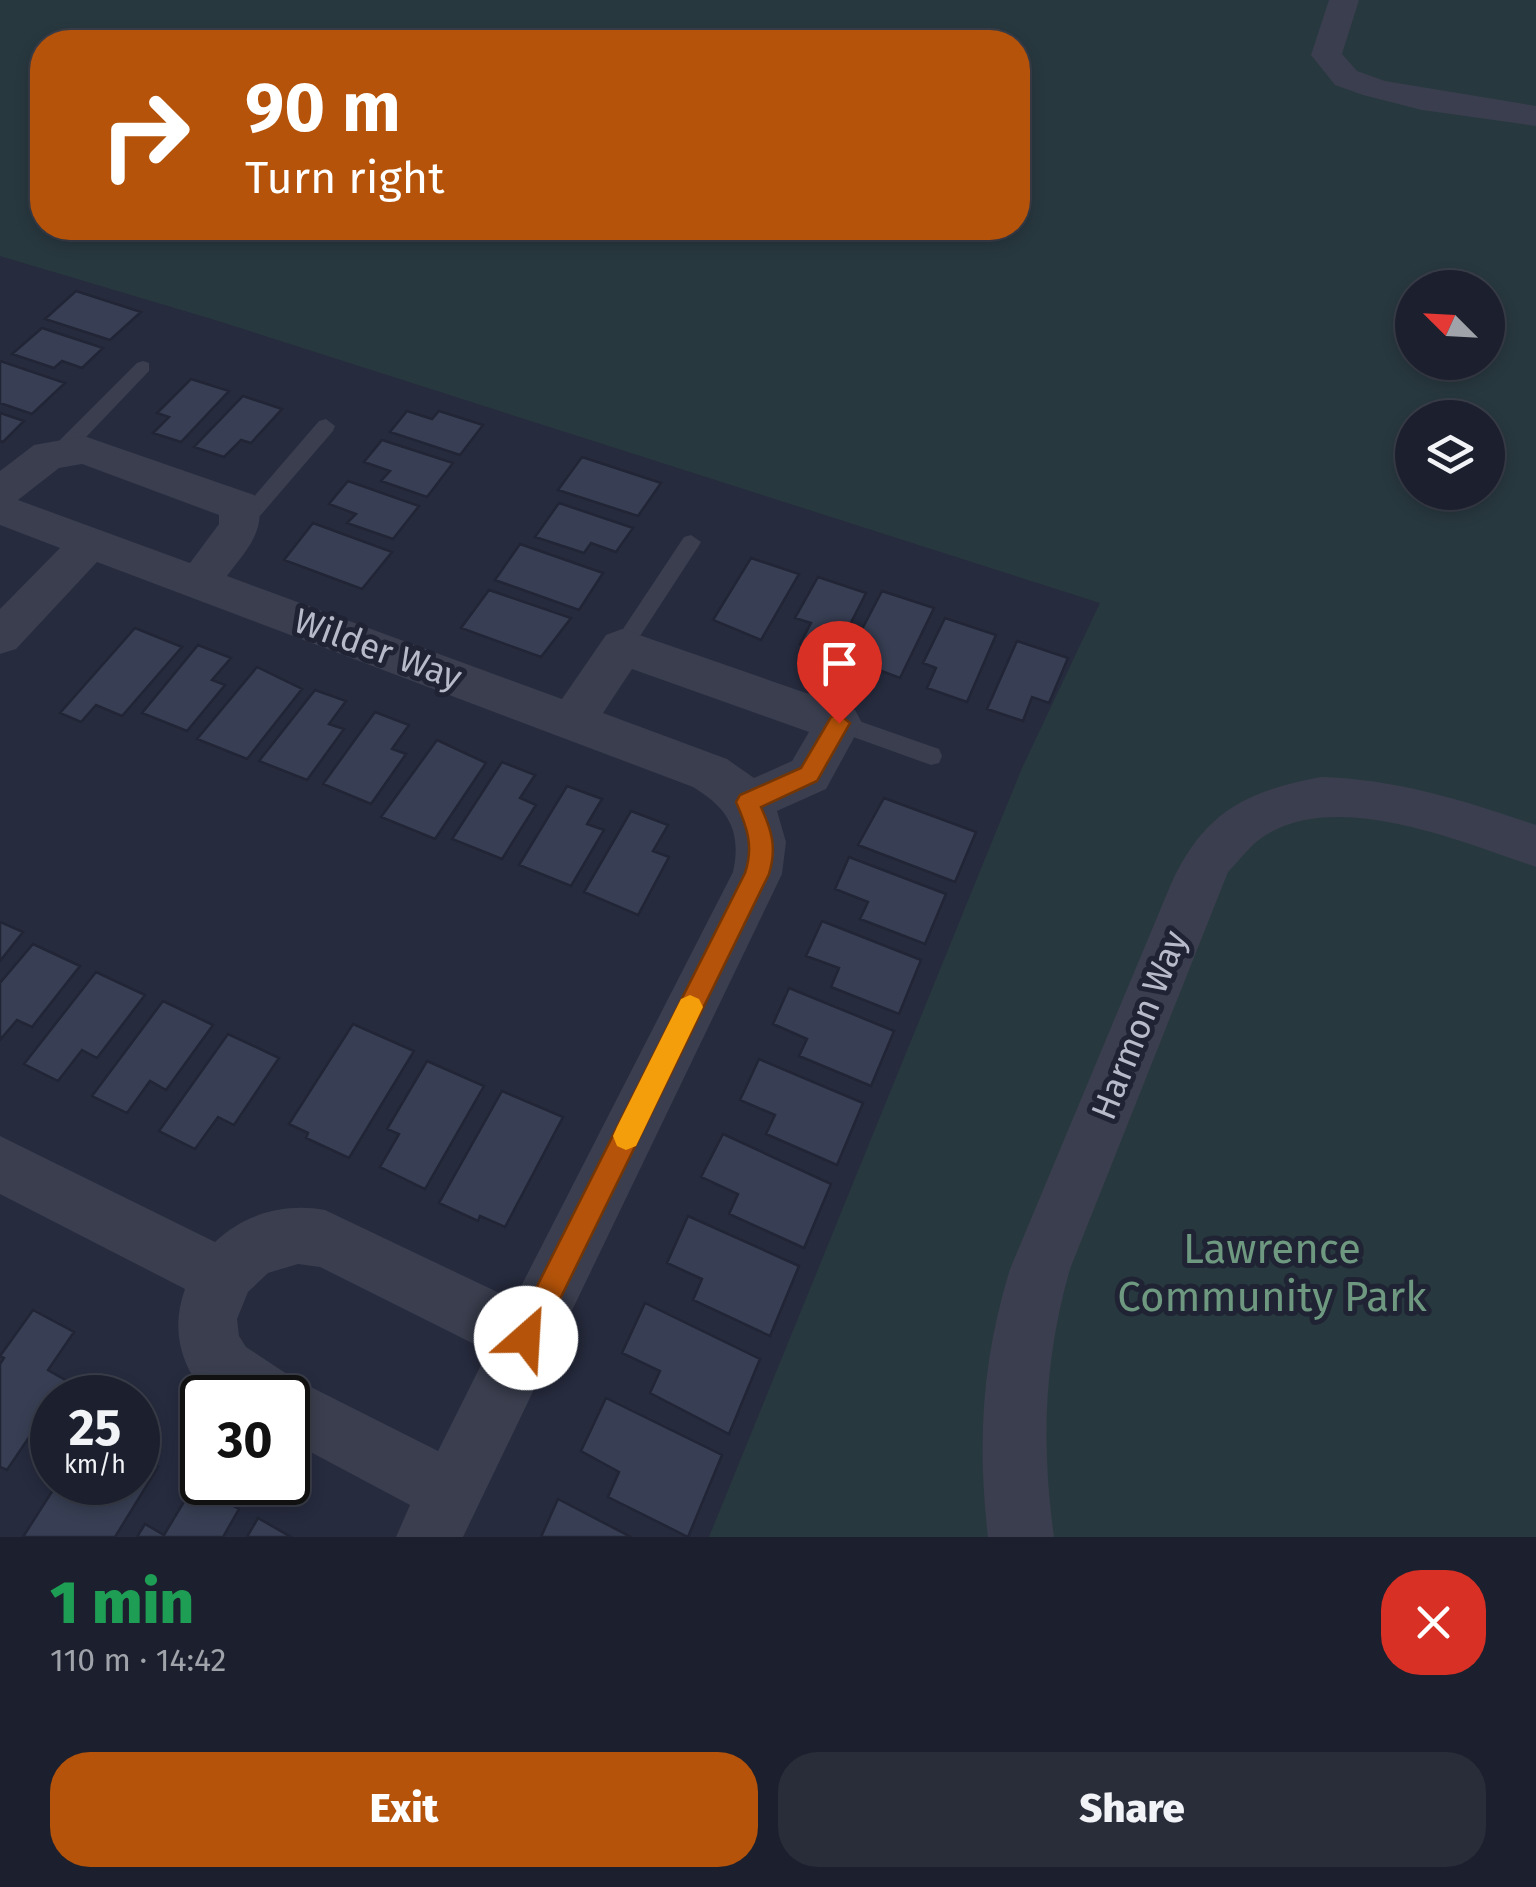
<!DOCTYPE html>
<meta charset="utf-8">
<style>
:root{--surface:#1c202e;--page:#292d3a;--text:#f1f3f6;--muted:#a0a3aa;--line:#3a3e4a;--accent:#b45309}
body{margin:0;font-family:"Fira Sans",sans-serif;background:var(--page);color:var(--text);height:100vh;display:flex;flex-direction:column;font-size:38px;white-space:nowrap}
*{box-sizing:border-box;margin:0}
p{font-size:32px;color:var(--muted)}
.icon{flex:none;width:55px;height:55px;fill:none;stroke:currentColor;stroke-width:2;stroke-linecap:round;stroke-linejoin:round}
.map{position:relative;height:1537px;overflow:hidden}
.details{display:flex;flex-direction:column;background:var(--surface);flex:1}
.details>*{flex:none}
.hud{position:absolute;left:30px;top:30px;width:1000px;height:210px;border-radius:40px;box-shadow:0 5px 15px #0003,0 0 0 2px var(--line);background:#b45309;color:#fff;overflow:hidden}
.needle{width:65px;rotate:294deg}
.buttons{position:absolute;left:1395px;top:270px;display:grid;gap:20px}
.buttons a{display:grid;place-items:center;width:110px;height:110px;border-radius:50%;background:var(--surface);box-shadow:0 5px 15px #0003,0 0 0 2px var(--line);font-size:50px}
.speed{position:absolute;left:30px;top:1375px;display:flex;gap:20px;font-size:50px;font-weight:700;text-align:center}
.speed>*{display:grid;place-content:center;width:130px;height:130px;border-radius:50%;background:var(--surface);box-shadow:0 5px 15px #0003,0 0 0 2px var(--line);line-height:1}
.speed small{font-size:25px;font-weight:400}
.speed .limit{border:5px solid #111;border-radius:15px;background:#fff;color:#111}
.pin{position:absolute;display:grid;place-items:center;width:85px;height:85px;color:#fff;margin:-102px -42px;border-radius:50% 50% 50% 0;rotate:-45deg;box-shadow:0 0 10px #0007}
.pin .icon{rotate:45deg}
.me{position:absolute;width:110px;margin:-55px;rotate:26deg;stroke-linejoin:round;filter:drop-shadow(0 0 8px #0008)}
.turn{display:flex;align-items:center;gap:35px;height:210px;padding:0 50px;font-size:45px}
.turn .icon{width:130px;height:130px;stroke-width:2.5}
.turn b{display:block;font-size:70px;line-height:85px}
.round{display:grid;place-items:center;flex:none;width:105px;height:105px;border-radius:40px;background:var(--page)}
.summary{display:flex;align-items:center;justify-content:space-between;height:170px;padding:0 50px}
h1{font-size:60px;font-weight:800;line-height:75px;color:#1e9e55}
.primary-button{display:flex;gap:20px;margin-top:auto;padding:20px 50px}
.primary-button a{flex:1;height:115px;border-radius:40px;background:var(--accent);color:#fff;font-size:40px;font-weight:800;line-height:115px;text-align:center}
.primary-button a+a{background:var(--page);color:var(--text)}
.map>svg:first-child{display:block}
.green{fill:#28383f;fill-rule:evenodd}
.building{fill:#383f54;stroke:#212535;stroke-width:2.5}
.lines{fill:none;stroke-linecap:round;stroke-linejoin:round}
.lane{fill:#3a3e4e;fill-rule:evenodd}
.street{fill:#3a3e4e;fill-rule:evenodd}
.route{fill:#b45309;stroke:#753606;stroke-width:2.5}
.slow{fill:#f59e0b}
.labels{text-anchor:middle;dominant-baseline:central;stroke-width:10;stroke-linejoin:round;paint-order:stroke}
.street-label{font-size:35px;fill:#b6bac9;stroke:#1f2333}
.near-park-label{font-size:42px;fill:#6e9980;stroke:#1f2333}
</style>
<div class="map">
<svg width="1536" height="1537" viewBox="0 0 1536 1537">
<rect width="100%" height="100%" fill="#262b3e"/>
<path class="green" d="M 0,0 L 1536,0 L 1536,1537 L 709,1537 L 1022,768 L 1100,603 L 215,320 L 0,256 ZM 42,42 L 1018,42 L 1018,228 L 42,228 ZM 1412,288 L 1488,288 L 1488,362 L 1412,362 ZM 1412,418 L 1488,418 L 1488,492 L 1412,492 Z"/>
<path class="building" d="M 76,291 L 141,312 L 110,340 L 45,319 Z
M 42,328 L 103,348 L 82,368 L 62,361 L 54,368 L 12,354 Z
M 0,361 L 65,383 L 32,414 L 0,403 Z
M 191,379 L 229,391 L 181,442 L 153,433 L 169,417 L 157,413 Z
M 243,396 L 282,409 L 251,443 L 241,440 L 224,457 L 194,447 Z
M 407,411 L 432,419 L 439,411 L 483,425 L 460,455 L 390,432 Z
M 0,413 L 24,421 L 3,442 L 0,441 Z
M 382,440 L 453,463 L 427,497 L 381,481 L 390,471 L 364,462 Z
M 582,457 L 661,483 L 638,516 L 558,490 Z
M 348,481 L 419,506 L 393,539 L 347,523 L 356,514 L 329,504 Z
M 559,503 L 633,528 L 616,552 L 591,543 L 584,553 L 535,537 Z
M 313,523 L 392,552 L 362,589 L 284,560 Z
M 520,544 L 603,573 L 579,610 L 495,580 Z
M 751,558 L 799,574 L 761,640 L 713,620 Z
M 818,577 L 866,593 L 834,656 L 800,644 L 811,623 L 795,618 Z
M 489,590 L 571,618 L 541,657 L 461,628 Z
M 882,591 L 934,608 L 900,678 L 847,658 Z
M 945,618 L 996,635 L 967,702 L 927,688 L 936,668 L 923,663 Z
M 135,628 L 182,647 L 122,716 L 96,705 L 81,722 L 60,713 Z
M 1017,641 L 1068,658 L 1049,703 L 1032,697 L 1023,721 L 987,709 Z
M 198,645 L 231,658 L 212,680 L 225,685 L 187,731 L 142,713 Z
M 257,667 L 302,689 L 247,759 L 197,739 Z
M 315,690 L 346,701 L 329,724 L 344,729 L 307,780 L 259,761 Z
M 375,712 L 409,725 L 392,749 L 406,754 L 371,804 L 323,784 Z
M 437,740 L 486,763 L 435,839 L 381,817 Z
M 502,762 L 535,775 L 520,798 L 536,805 L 502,859 L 452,839 Z
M 567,786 L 602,799 L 587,824 L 604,830 L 571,886 L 519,865 Z
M 884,798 L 976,832 L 955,882 L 858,845 Z
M 631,811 L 668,825 L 653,851 L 669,857 L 638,915 L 584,892 Z
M 849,857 L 946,894 L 925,944 L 860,919 L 868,902 L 835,889 Z
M 822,921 L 921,960 L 899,1014 L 831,987 L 839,968 L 806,956 Z
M 0,922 L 23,932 L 0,961 Z
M 33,944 L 80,966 L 32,1027 L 17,1020 L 0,1040 L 0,983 Z
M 96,972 L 145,995 L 97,1058 L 82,1050 L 58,1081 L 24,1064 Z
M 789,988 L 894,1031 L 871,1086 L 799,1056 L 807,1039 L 773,1024 Z
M 163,1001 L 213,1025 L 166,1090 L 150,1081 L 127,1113 L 92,1096 Z
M 353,1024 L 414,1051 L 349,1158 L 306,1138 L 308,1133 L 289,1124 Z
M 228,1034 L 279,1058 L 234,1125 L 218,1117 L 195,1149 L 159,1131 Z
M 759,1059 L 863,1103 L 837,1165 L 766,1134 L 775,1115 L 740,1100 Z
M 427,1061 L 484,1086 L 425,1189 L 380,1167 L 399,1134 L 387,1129 Z
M 502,1091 L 563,1117 L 505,1227 L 480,1216 L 478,1221 L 439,1203 Z
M 723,1134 L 831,1184 L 804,1248 L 729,1214 L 738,1194 L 701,1177 Z
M 688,1216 L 799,1266 L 770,1336 L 693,1300 L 702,1279 L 667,1263 Z
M 645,1303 L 760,1359 L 729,1434 L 650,1393 L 660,1371 L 622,1353 Z
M 33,1310 L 74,1332 L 48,1370 L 67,1381 L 7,1470 L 0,1467 L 0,1364 L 4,1358 L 0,1356 Z
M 606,1398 L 722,1455 L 688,1537 L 608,1497 L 619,1472 L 581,1451 Z
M 138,1455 L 158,1467 L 115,1537 L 23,1537 L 58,1482 L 138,1482 Z
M 194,1485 L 239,1509 L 223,1537 L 137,1537 L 145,1524 L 164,1535 Z
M 558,1499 L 631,1537 L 541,1537 Z
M 258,1518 L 291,1537 L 247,1537 Z"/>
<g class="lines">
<path class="lane" d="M 143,361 L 149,363 L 149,371 L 68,456 L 54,456 L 54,446 L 137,363 Z
M 326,419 L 335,426 L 333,431 L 247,531 L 233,531 L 230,526 L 233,521 L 319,421 Z
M 691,535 L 701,542 L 698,547 L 629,653 L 615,653 L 611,647 L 615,641 L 684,537 Z
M 839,714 L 939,749 L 942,756 L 939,763 L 931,765 L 831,729 L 828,723 L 831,717 Z"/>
<path class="street" d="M 1329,0 L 1359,0 L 1342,54 L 1357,71 L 1385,81 L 1536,106 L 1536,126 L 1422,110 L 1363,95 L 1335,85 L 1311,55 Z
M 84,436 L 254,495 C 271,527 245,551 227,576 L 562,699 L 606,635 L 622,629 L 855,710 L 862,723 L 826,789 L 777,811 L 786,842 L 782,874 L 463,1537 L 396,1537 L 410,1505 L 288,1440 L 288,1398 L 207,1395 C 179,1365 171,1327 185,1289 L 0,1194 L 0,1136 L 215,1242 C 246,1213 285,1203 325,1210 L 514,1300 L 733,872 C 742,831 728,808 693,787 L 97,562 L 16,649 L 0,654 L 0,609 L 60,548 L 0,525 L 0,471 L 34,445 ZM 82,464 L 219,515 L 219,524 L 190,563 L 18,500 L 59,468 ZM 632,669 L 809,732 L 792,761 L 754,778 L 727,759 L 603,713 ZM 298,1264 L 320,1267 L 488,1351 L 438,1451 L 293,1378 L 246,1347 L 239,1336 L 237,1319 L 248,1292 L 268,1273 Z
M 1321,777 C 1397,779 1465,801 1536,825 L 1536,867 C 1462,842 1332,786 1260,839 C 1248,848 1238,862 1228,872 L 1070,1269 C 1044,1360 1041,1443 1054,1537 L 988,1537 C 977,1443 982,1360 1010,1269 L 1171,884 C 1204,812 1246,791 1321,777 Z"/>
</g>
<path class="route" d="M 839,714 L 850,723 L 817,781 L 761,807 C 772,831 777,848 769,874 L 536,1348 L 526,1353 L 516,1348 L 511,1338 L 516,1328 L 745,873 C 754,846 747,827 736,802 L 740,795 L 801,768 L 831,717 Z"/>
<path class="slow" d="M 690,995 L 699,999 L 703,1007 L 636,1146 L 626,1150 L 617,1146 L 613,1136 L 617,1127 L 681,999 Z"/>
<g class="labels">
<g class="street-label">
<text transform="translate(378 649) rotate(20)">Wilder Way</text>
<text transform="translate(1139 1025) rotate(-68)">Harmon Way</text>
</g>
<g class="near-park-label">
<text x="1272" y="1249">Lawrence<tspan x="1272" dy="48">Community Park</tspan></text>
</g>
</g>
</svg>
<div class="buttons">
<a><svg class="needle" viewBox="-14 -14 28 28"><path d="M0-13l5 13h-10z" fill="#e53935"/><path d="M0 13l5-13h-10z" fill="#a0a3aa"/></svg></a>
<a><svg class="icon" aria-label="layers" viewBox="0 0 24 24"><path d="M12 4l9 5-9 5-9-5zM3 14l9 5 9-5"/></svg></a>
</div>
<div class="speed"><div>25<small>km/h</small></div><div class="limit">30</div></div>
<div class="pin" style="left:839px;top:723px;background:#d93025"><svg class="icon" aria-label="arrive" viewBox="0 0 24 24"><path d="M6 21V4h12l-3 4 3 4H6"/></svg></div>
<svg class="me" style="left:526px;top:1338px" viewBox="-20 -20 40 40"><circle r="19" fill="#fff"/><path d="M0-13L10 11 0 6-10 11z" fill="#b45309"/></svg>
<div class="hud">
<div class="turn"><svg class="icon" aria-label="right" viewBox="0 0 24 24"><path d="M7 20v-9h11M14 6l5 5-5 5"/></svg><div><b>90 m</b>Turn right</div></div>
</div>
</div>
<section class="details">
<div class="summary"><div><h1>1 min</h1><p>110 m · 14:42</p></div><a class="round" style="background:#d93025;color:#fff"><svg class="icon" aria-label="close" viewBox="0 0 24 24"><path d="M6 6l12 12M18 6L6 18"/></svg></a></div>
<div class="primary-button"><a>Exit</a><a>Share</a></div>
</section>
